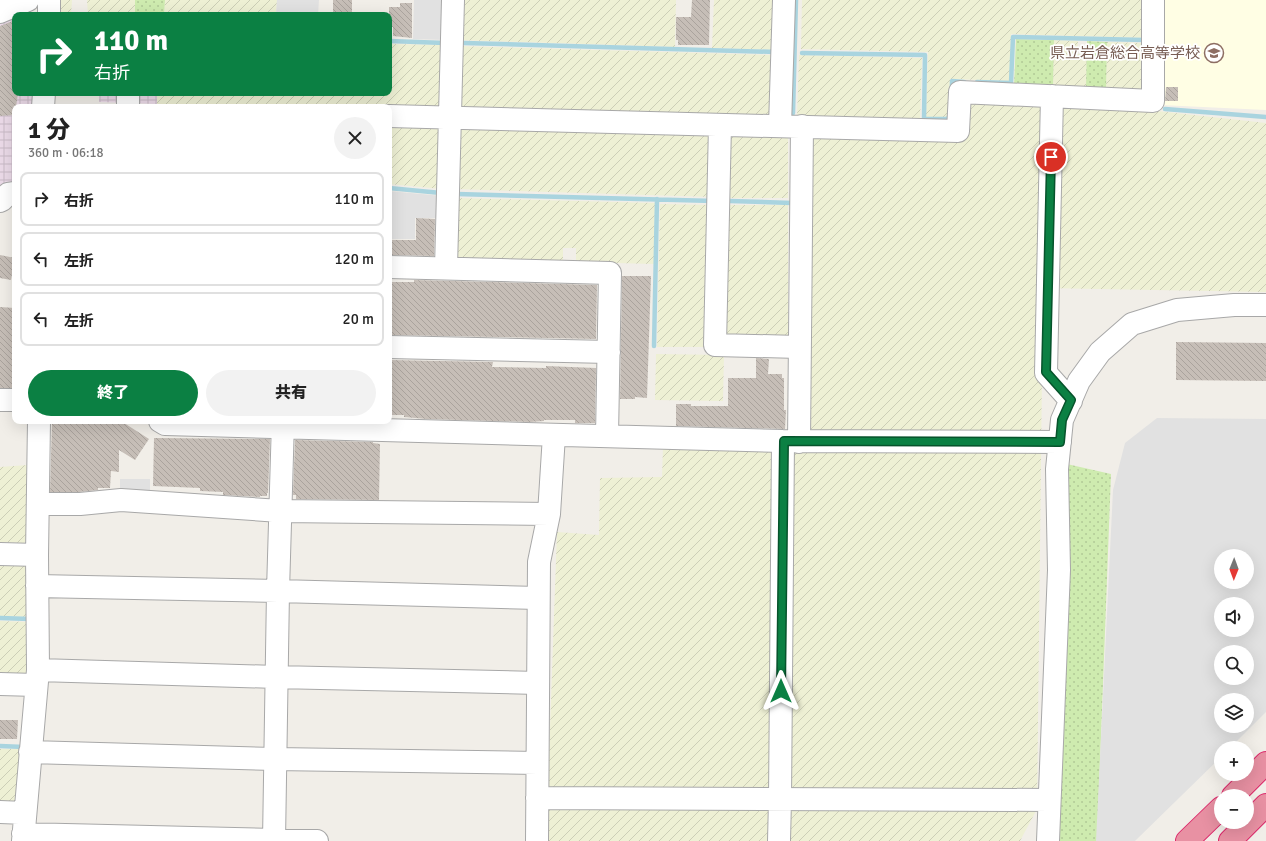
<!DOCTYPE html>
<html lang="ja">
<meta charset="utf-8">
<style>
:root{--surface:#fff;--page:#f2f2f2;--text:#222;--muted:#767676;--line:#e0e0e0;--accent:#0b8043}
body{margin:0;font-family:Signika,"Noto Sans JP",sans-serif;background:var(--page);color:var(--text);height:100vh;display:flex;flex-direction:column;font-size:15px;white-space:nowrap}
*{box-sizing:border-box;margin:0}
p{font-size:13px;color:var(--muted)}
.icon{flex:none;width:22px;height:22px;fill:none;stroke:currentColor;stroke-width:2;stroke-linecap:round;stroke-linejoin:round}
.map{position:relative;flex:1;overflow:hidden}
.details{position:absolute;left:12px;top:104px;width:380px;height:320px;display:flex;flex-direction:column;background:var(--surface);border-radius:8px;box-shadow:0 4px 16px #0002}
.details>*{flex:none}
.hud{position:absolute;left:12px;top:12px;width:380px;height:84px;border-radius:8px;box-shadow:0 4px 16px #0002;background:#0b8043;color:#fff;overflow:hidden}
.needle{width:26px;rotate:181deg}
.controls{position:absolute;left:1214px;top:549px;display:grid;gap:8px}
.controls a{display:grid;place-items:center;width:40px;height:40px;border-radius:50%;background:var(--surface);box-shadow:0 4px 16px #0002;font-size:20px}
.pin{position:absolute;display:grid;place-items:center;width:34px;height:34px;color:#fff;margin:-17px;border:2px solid #fff;border-radius:50%;box-shadow:0 1px 4px #0007}
.me{position:absolute;width:44px;margin:-22px;rotate:0deg;stroke-linejoin:round;filter:drop-shadow(0 0 3px #0008)}
.turn{display:flex;align-items:center;gap:14px;height:84px;padding:0 16px;font-size:18px}
.turn .icon{width:52px;height:52px;stroke-width:2.5}
.turn b{display:block;font-size:28px;line-height:34px}
.round{display:grid;place-items:center;flex:none;width:42px;height:42px;border-radius:21px;background:var(--page)}
.overview{display:flex;align-items:center;justify-content:space-between;height:68px;padding:0 16px}
h1{font-size:24px;font-weight:800;line-height:30px}
.action{display:flex;gap:8px;margin-top:auto;padding:8px 16px}
.action a{flex:1;height:46px;border-radius:24px;background:var(--accent);color:#fff;font-size:16px;font-weight:800;line-height:46px;text-align:center}
.action a+a{background:var(--page);color:var(--text)}
ul{padding:0;list-style:none}
li{display:flex;align-items:center;gap:12px;height:54px;margin:0 8px 6px;padding:0 8px;border:2px solid var(--line);border-radius:8px}
li div{flex:1}
li b{display:block;font-size:15px}
li em{font-style:normal}
.map>svg:first-child{display:block}
.industrial{fill:url(#industrial-grid)}
.education{fill:#fffee4}
.farmland{fill:url(#farmland-furrows)}
.grass{fill:url(#grass-dots)}
.parking{fill:#e1e1e1;fill-rule:evenodd}
.lines{fill:none;stroke-linecap:round;stroke-linejoin:round}
.stream{stroke:#a9d4df;stroke-width:4.5}
.building{fill:url(#building-back-hatch)}
.minor-casing{stroke:#a8a8a8;stroke-width:24}
.highway-casing{stroke:#dc286a;stroke-width:24}
.minor{stroke:#fff;stroke-width:22}
.highway{stroke:#e891a3;stroke-width:22}
.route-casing{stroke:#07532c;stroke-width:10}
.route{stroke:#0b8043;stroke-width:7}
.labels{text-anchor:middle;dominant-baseline:central;stroke-width:3.5;stroke-linejoin:round;paint-order:stroke}
.education-label{font-size:15px;fill:#785e54;stroke:#fff;text-anchor:end}
</style>
<div class="map">
<svg width="1266" height="841" viewBox="0 0 1266 841">
<defs>
<pattern id="industrial-grid" width="8" height="8" patternUnits="userSpaceOnUse"><rect width="8" height="8" fill="#ebdae8"/><path d="M0 4h8M4 0v8" fill="none" stroke="#c9bbc7"/></pattern>
<pattern id="farmland-furrows" width="10" height="10" patternUnits="userSpaceOnUse"><rect width="10" height="10" fill="#eef0d4"/><path d="M-1 1l2-2M0 10L10 0M9 11l2-2" fill="none" stroke="#ccceb6"/></pattern>
<pattern id="grass-dots" width="8" height="8" patternUnits="userSpaceOnUse"><rect width="8" height="8" fill="#ceebaf"/><path d="M2 2h.1M6 6h.1" fill="none" stroke="#b1c996" stroke-width="1.8" stroke-linecap="round"/></pattern>
<pattern id="building-back-hatch" width="6" height="6" patternUnits="userSpaceOnUse"><rect width="6" height="6" fill="#c6beb7"/><path d="M-1 5l2 2M0 0l6 6M5-1l2 2" fill="none" stroke="#aaa39d"/></pattern>
</defs>
<rect width="100%" height="100%" fill="#f1eee8"/>
<path class="industrial" d="M 15,16 L 15,93 L 36,93 L 35,107 L 15,107 L 15,186 L 0,194 L 0,23 Z
M 99,93 L 157,93 L 157,104 L 99,102 Z"/>
<path class="education" d="M 1161,0 L 1266,0 L 1266,110 L 1161,105 Z"/>
<path class="farmland" d="M 60,0 L 72,0 L 71,15 L 59,15 Z
M 87,0 L 135,0 L 135,15 L 88,15 Z
M 165,0 L 277,0 L 276,15 L 164,15 Z
M 460,0 L 676,0 L 675,47 L 459,40 Z
M 714,0 L 776,0 L 775,50 L 712,48 Z
M 802,0 L 1146,0 L 1144,38 L 1011,34 L 1010,81 L 950,79 L 949,115 L 947,118 L 926,117 L 928,52 L 801,49 Z
M 1054,40 L 1078,41 L 1077,54 L 1087,54 L 1086,87 L 1053,87 Z
M 1107,42 L 1145,43 L 1143,90 L 1106,90 Z
M 389,44 L 447,45 L 441,112 L 389,107 L 267,107 L 157,104 L 157,93 L 389,93 Z
M 459,46 L 774,55 L 773,113 L 768,119 L 463,113 L 458,106 Z
M 799,55 L 922,58 L 920,121 L 797,118 Z
M 969,100 L 1066,101 L 1266,123 L 1266,292 L 1043,288 L 1037,809 L 1020,841 L 546,841 L 557,532 L 599,535 L 600,478 L 662,477 L 663,446 L 805,447 L 810,134 L 964,137 Z
M 389,123 L 439,124 L 442,189 L 389,184 Z
M 463,124 L 707,130 L 715,137 L 713,197 L 455,189 L 456,131 Z
M 737,131 L 788,131 L 788,198 L 725,198 L 726,139 Z
M 455,198 L 655,203 L 654,264 L 576,262 L 576,248 L 563,248 L 563,262 L 455,260 Z
M 660,204 L 713,205 L 706,347 L 657,347 Z
M 725,205 L 788,205 L 788,341 L 726,341 Z
M 656,354 L 724,355 L 723,401 L 655,400 Z
M 28,465 L 28,539 L 24,543 L 0,542 L 0,467 Z
M 0,560 L 28,564 L 27,617 L 0,616 Z
M 0,621 L 27,622 L 27,676 L 0,677 Z
M 0,749 L 20,749 L 16,803 L 0,803 Z"/>
<path class="grass" d="M 135,0 L 165,0 L 164,15 L 135,15 Z
M 1016,39 L 1054,40 L 1053,87 L 1014,86 Z
M 1087,41 L 1107,42 L 1106,90 L 1086,87 Z
M 1058,462 L 1111,474 L 1097,841 L 1048,841 Z"/>
<path class="parking" d="M 277,0 L 319,0 L 318,15 L 276,15 Z
M 414,0 L 448,0 L 447,40 L 413,39 Z
M 389,191 L 442,196 L 442,218 L 415,218 L 415,239 L 389,239 Z
M 1157,418 L 1266,419 L 1266,712 L 1230,748 L 1221,748 L 1221,757 L 1135,841 L 1096,841 L 1113,490 L 1125,443 ZM 1221,556 L 1247,556 L 1247,582 L 1221,582 ZM 1221,604 L 1247,604 L 1247,630 L 1221,630 ZM 1221,652 L 1247,652 L 1247,678 L 1221,678 ZM 1221,700 L 1247,700 L 1247,726 L 1221,726 Z
M 120,479 L 150,479 L 150,495 L 120,495 Z"/>
<g class="lines">
<path class="stream" d="M 389,41 L 445,43
M 464,43 L 775,52
M 802,53 L 925,55 L 924,119 L 947,119 L 951,115
M 977,82 L 1011,83 L 1013,37 L 1145,40
M 952,90 L 952,81 L 964,82
M 1165,109 L 1266,117
M 793,113 L 796,0
M 389,188 L 441,193
M 457,194 L 714,201
M 730,201 L 792,203
M 654,346 L 657,199
M 0,618 L 30,619
M 0,746 L 24,747"/>
</g>
<path class="building" d="M 333,0 L 352,0 L 352,15 L 333,15 Z
M 692,0 L 710,0 L 709,45 L 678,45 L 678,40 L 676,40 L 676,17 L 691,17 Z
M 400,3 L 412,3 L 412,38 L 393,36 L 393,27 L 389,27 L 389,7 L 400,7 Z
M 15,20 L 15,93 L 18,93 L 16,107 L 15,107 L 15,115 L 0,116 L 0,26 Z
M 1166,87 L 1178,87 L 1178,101 L 1165,101 Z
M 416,218 L 435,219 L 434,256 L 389,255 L 389,240 L 416,240 Z
M 0,255 L 15,258 L 11,280 L 0,278 Z
M 622,276 L 651,276 L 647,398 L 635,397 L 635,399 L 620,399 Z
M 414,280 L 597,285 L 596,339 L 389,335 L 389,282 L 414,282 Z
M 0,307 L 15,308 L 15,388 L 0,388 Z
M 1176,342 L 1266,343 L 1266,381 L 1176,380 Z
M 756,358 L 769,359 L 768,374 L 782,374 L 782,378 L 784,378 L 784,410 L 786,410 L 785,429 L 676,426 L 676,404 L 691,404 L 691,406 L 728,406 L 728,378 L 756,378 Z
M 389,360 L 493,362 L 492,367 L 546,368 L 546,366 L 596,368 L 595,423 L 575,423 L 575,420 L 544,420 L 544,421 L 530,422 L 426,419 L 404,417 L 404,415 L 389,415 Z
M 52,421 L 121,421 L 149,439 L 135,460 L 119,450 L 119,472 L 111,471 L 110,488 L 98,488 L 98,490 L 79,492 L 50,492 Z
M 154,438 L 270,439 L 268,493 L 267,493 L 267,496 L 260,496 L 260,497 L 223,495 L 223,492 L 200,491 L 200,488 L 153,486 Z
M 295,440 L 373,442 L 373,443 L 380,444 L 379,500 L 296,499 L 296,495 L 293,495 Z
M 0,720 L 18,720 L 17,739 L 0,739 Z"/>
<g class="lines">
<defs>
<path id="minor" d="M 0,12 L 28,0
M 49,15 L 49,0
M 1052,96 L 1046,373 L 1071,401
M 43,107 L 44,93
M 128,107 L 128,93
M 389,116 L 958,131 L 960,92 L 1153,101 L 1153,0
M 720,125 L 715,345 L 799,347
M 780,126 L 784,0
M 0,201 L 2,200 L 8,194 L 15,193
M 389,267 L 610,273 L 607,436
M 446,268 L 453,0
M 389,347 L 609,352
M 0,400 L 15,400
M 160,421 L 165,424 L 783,441 L 1060,442
M 799,442 L 802,126
M 38,504 L 80,504 L 121,500 L 280,511 L 549,514
M 0,554 L 37,555
M 37,586 L 278,591 L 538,598
M 38,670 L 276,677 L 538,683
M 0,684 L 36,685
M 30,752 L 275,759 L 537,763
M 537,798 L 1049,800
M 0,812 L 25,813
M 23,834 L 317,841
M 23,841 L 38,670 L 37,555 L 39,421
M 274,841 L 278,591 L 283,421
M 537,841 L 539,562 L 549,514 L 554,435
M 779,841 L 780,800 L 783,441
M 1048,841 L 1059,570 L 1057,469 L 1062,420 L 1079,381 L 1100,352 L 1132,324 L 1177,310 L 1234,305 L 1266,305"/>
<path id="highway" d="M 1233,796 L 1266,763
M 1187,841 L 1221,808
M 1230,841 L 1266,805"/>
</defs>
<use href="#minor" class="minor-casing"/>
<use href="#highway" class="highway-casing"/>
<use href="#minor" class="minor"/>
<use href="#highway" class="highway"/>
</g>
<g class="lines">
<defs>
<path id="route" d="M 781,691 L 784,441 L 1060,442 L 1062,420 L 1071,400 L 1046,372 L 1051,157"/>
</defs>
<use href="#route" class="route-casing"/>
<use href="#route" class="route"/>
</g>
<defs>
<symbol id="school-ring" viewBox="-11 -11 22 22"><circle r="9.5" fill="#fff" stroke="#8d6e63" stroke-width="1.5"/><path d="M0-5L7-2L0 1L-7-2ZM-4 1L0 2.5L4 1V4Q0 6-4 4Z" fill="#8d6e63"/></symbol>
</defs>
<g fill-rule="evenodd">
<use href="#school-ring" x="1203" y="42" width="22" height="22"/>
</g>
<g class="labels">
<g class="education-label">
<text x="1200" y="53">県立岩倉総合高等学校</text>
</g>
</g>
</svg>
<div class="controls">
<a><svg class="needle" viewBox="-14 -14 28 28"><path d="M0-13l5 13h-10z" fill="#e53935"/><path d="M0 13l5-13h-10z" fill="#767676"/></svg></a>
<a><svg class="icon" aria-label="sound" viewBox="0 0 24 24"><path d="M4 9h4l5-4v14l-5-4H4zM17 9q2 3 0 6"/></svg></a>
<a><svg class="icon" aria-label="search" viewBox="0 0 24 24"><circle cx="10" cy="10" r="6"/><path d="M15 15l6 6"/></svg></a>
<a><svg class="icon" aria-label="layers" viewBox="0 0 24 24"><path d="M12 4l9 5-9 5-9-5zM3 14l9 5 9-5"/></svg></a>
<a>+</a>
<a>−</a>
</div>
<div class="pin" style="left:1051px;top:157px;background:#d93025"><svg class="icon" aria-label="arrive" viewBox="0 0 24 24"><path d="M6 21V4h12l-3 4 3 4H6"/></svg></div>
<svg class="me" style="left:781px;top:691px" viewBox="-20 -20 40 40"><path d="M0-17L14 15 0 8-14 15z" fill="#0b8043" stroke="#fff" stroke-width="4"/></svg>
<div class="hud">
<div class="turn"><svg class="icon" aria-label="right" viewBox="0 0 24 24"><path d="M7 20v-9h11M14 6l5 5-5 5"/></svg><div><b>110 m</b>右折</div></div>
</div>
<section class="details">
<div class="overview"><div><h1>1 分</h1><p>360 m · 06:18</p></div><a class="round"><svg class="icon" aria-label="close" viewBox="0 0 24 24"><path d="M6 6l12 12M18 6L6 18"/></svg></a></div>
<ul>
<li><svg class="icon" aria-label="right" viewBox="0 0 24 24"><path d="M7 20v-9h11M14 6l5 5-5 5"/></svg><div><b>右折</b></div><em>110 m</em></li>
<li><svg class="icon" aria-label="left" viewBox="0 0 24 24"><path d="M17 20v-9H6M10 6l-5 5 5 5"/></svg><div><b>左折</b></div><em>120 m</em></li>
<li><svg class="icon" aria-label="left" viewBox="0 0 24 24"><path d="M17 20v-9H6M10 6l-5 5 5 5"/></svg><div><b>左折</b></div><em>20 m</em></li>
</ul>
<div class="action"><a>終了</a><a>共有</a></div>
</section>
</div>
